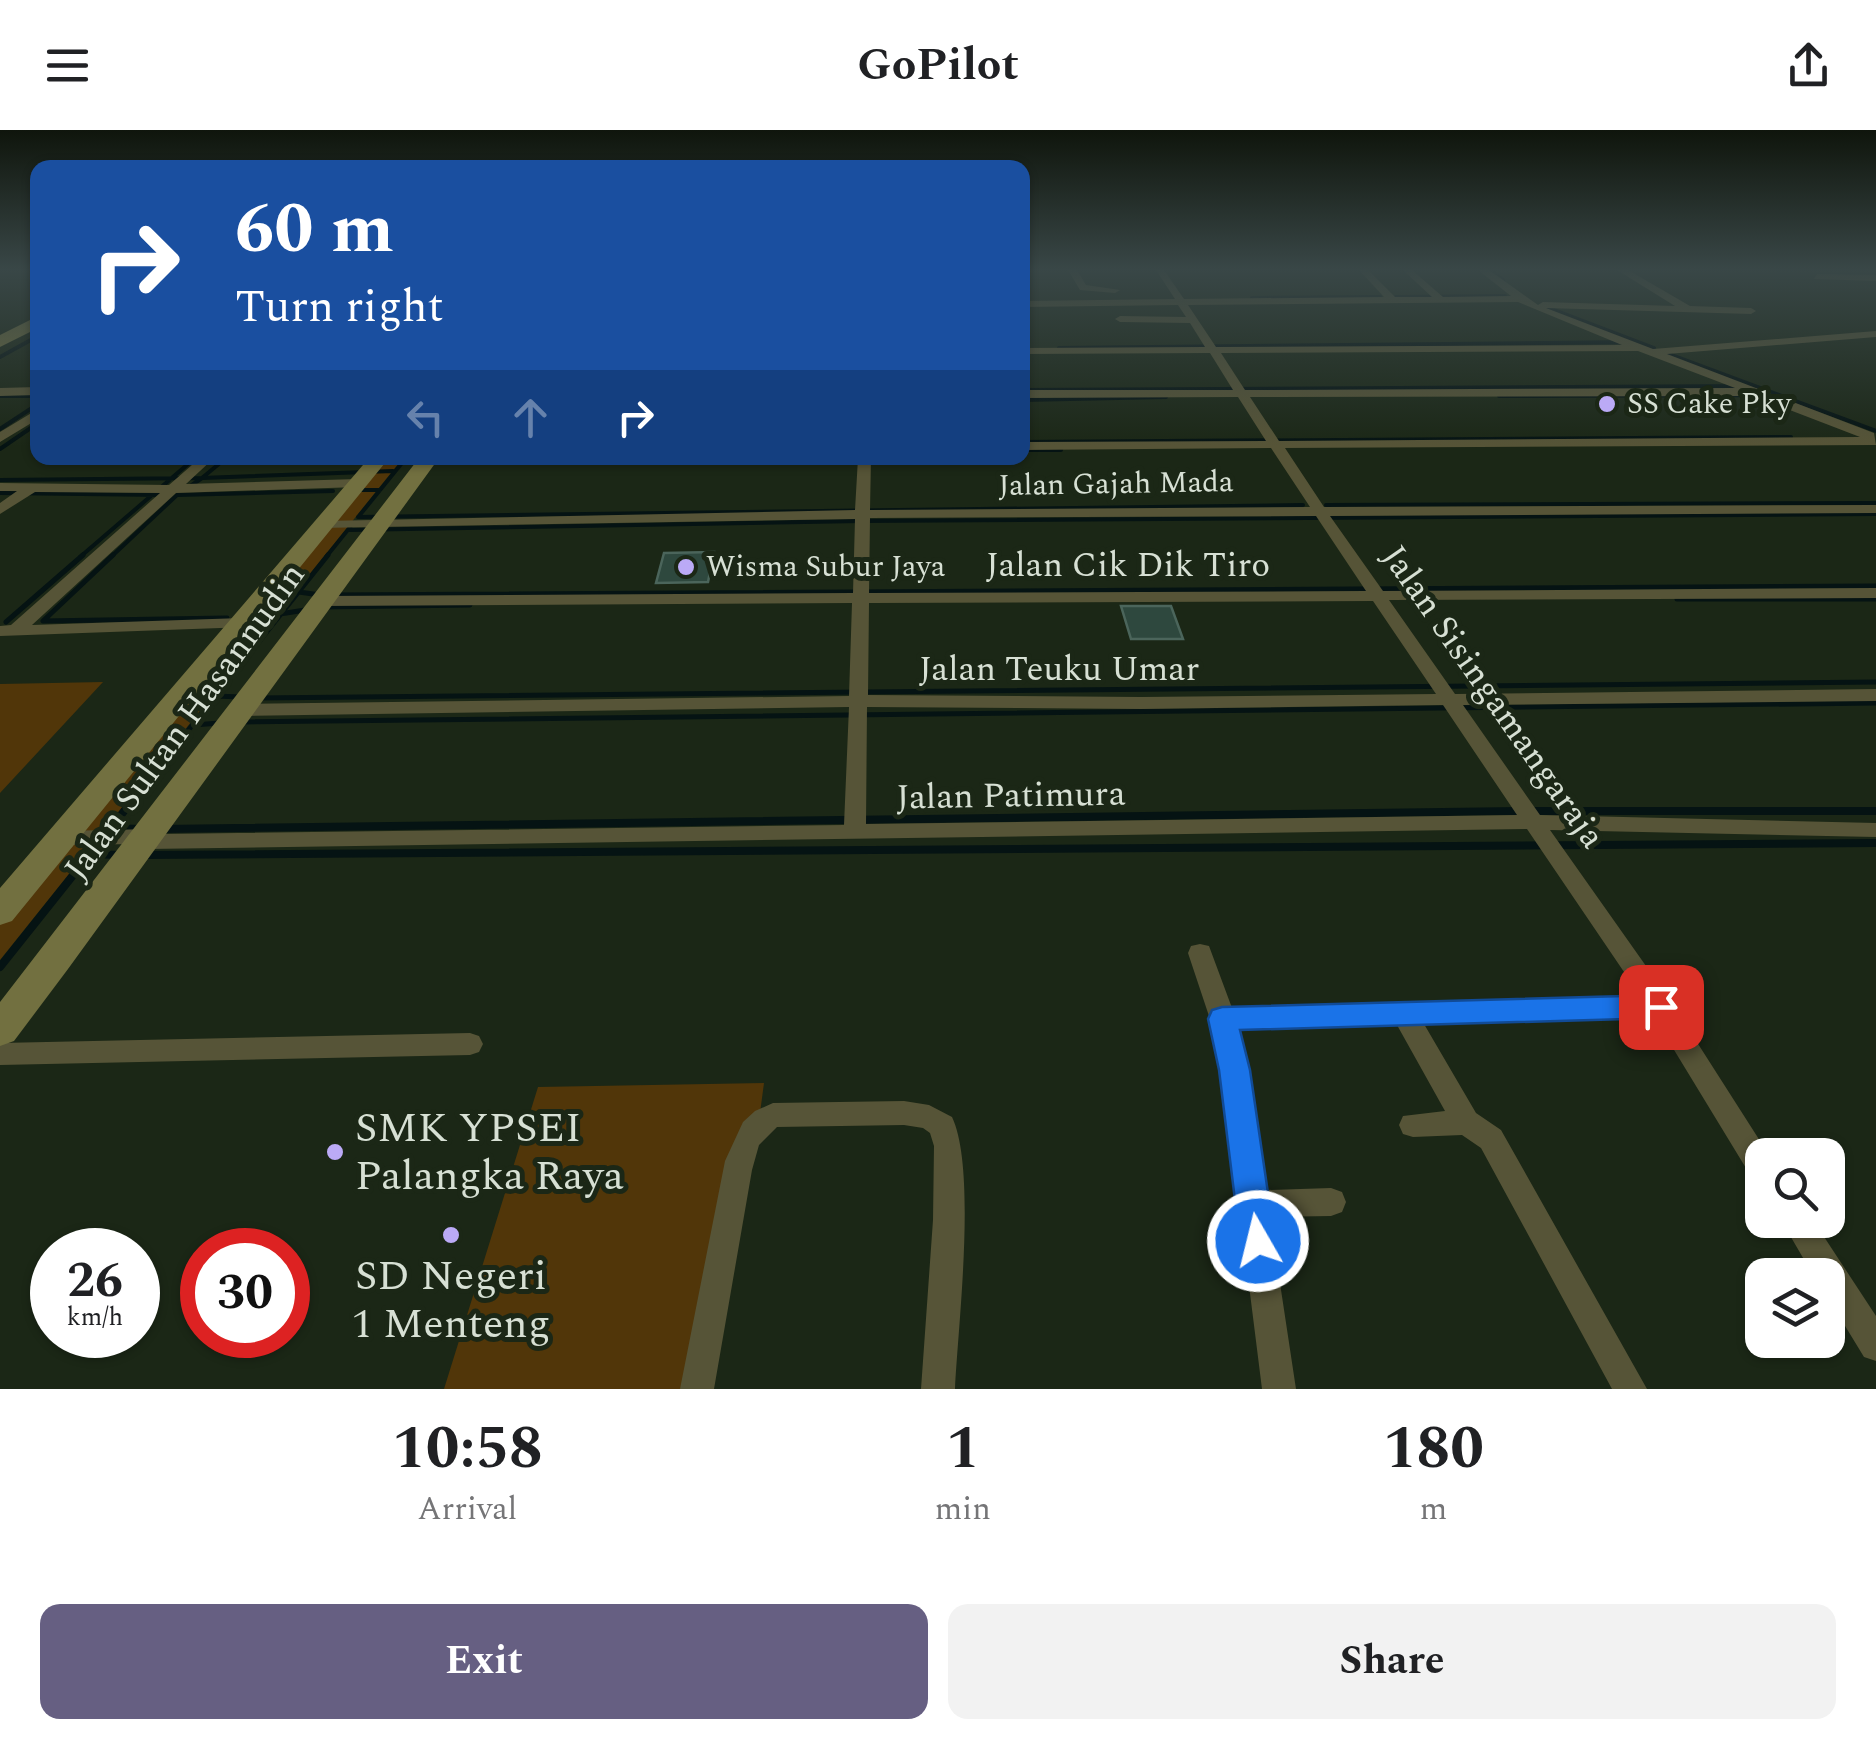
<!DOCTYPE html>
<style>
:root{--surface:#fff;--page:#f2f2f2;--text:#202124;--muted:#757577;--accent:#665f82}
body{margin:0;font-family:Spectral,serif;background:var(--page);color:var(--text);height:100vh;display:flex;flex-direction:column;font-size:38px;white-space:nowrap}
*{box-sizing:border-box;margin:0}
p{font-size:32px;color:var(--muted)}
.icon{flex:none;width:55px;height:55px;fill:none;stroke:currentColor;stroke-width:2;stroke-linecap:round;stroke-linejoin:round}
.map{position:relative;height:1259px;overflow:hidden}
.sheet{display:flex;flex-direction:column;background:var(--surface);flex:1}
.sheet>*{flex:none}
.top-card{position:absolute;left:30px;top:30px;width:1000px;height:305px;border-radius:20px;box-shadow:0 2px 8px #0004;background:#1a4fa0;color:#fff;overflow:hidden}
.controls{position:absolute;left:1745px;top:1008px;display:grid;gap:20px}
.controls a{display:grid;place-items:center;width:100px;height:100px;border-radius:20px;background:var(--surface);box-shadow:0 2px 8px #0004;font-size:50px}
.speed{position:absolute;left:30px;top:1098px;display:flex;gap:20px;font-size:50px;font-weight:700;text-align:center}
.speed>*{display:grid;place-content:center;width:130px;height:130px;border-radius:50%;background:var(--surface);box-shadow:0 2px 8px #0004;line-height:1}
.speed small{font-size:25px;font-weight:400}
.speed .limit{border:15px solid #d22;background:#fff;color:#111}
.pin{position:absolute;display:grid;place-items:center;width:85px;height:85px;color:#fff;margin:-42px;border-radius:20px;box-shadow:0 5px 15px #0006}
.me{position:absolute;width:110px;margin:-55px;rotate:352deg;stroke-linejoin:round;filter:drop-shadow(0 0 8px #0008)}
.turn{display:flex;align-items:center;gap:35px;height:210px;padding:0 40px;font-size:45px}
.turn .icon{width:130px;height:130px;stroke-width:2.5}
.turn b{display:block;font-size:70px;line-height:85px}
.lanes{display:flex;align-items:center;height:95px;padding:0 40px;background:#0003;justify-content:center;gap:50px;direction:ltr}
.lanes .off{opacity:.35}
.eta{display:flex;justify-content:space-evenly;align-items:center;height:170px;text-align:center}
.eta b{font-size:60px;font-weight:700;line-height:70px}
.button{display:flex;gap:20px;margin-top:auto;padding:20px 40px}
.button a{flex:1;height:115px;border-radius:20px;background:var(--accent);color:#fff;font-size:40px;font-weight:700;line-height:115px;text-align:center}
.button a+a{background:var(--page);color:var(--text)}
header{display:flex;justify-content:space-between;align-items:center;height:130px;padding:0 40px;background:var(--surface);font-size:45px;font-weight:700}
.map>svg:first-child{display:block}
.green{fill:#513609}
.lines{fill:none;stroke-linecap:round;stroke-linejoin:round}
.stream-far2{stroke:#051313;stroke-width:4}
.stream-far1{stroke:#051313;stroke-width:5}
.stream{stroke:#051313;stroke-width:8}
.building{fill:#2e483e;stroke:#4b655b;stroke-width:2.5}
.street{fill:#565437;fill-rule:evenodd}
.secondary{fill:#727040;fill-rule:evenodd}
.route{fill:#1a73e8;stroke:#114b97;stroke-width:2.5}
.poi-dot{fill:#bbaaf6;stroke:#1b2716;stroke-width:4}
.labels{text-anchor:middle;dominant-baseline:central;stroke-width:10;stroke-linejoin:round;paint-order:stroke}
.far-poi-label{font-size:30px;fill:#d7e0d4;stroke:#1b2716;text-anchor:start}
.far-street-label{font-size:30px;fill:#d7e0d4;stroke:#1b2716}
.street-label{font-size:35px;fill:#d7e0d4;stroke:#1b2716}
.near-poi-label{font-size:42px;fill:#d7e0d4;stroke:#1b2716;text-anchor:start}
</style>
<header><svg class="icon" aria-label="menu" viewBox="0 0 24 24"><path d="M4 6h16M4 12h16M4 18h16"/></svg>GoPilot<svg class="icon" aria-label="share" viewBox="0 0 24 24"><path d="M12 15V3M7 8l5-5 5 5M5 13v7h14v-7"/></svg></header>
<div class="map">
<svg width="1876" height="1259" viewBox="0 0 1876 1259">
<rect width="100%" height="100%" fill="#1b2716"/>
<path class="green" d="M 383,328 L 403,328 L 0,830 L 0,790 Z
M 103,552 L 0,663 L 0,554 Z
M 764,953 L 760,983 L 688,1259 L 444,1259 L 538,957 Z"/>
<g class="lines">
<path class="stream-far2" d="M 1490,140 L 1503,150
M 1396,167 L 1505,166
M 1252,168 L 1380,167
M 1549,178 L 1654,218
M 1059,218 L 1638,212
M 1669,224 L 1876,301
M 0,227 L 38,206
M 1022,260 L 1753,256
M 0,266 L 38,266
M 1499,266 L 1778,265
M 1022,270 L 1166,267
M 0,299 L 38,274
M 1022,312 L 1791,307
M 0,319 L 38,293
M 1022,320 L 1061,320
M 226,328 L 202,348 L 393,341
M 0,350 L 202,348 L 189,357
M 358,360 L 380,360
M 0,363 L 164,365
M 1326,375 L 1876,373
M 359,386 L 406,328
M 358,387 L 1303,375
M 349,400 L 861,391 L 1876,384
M 80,427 L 195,328
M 111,427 L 177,365 L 333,361
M 326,427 L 351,396"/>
<path class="stream-far1" d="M 113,425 L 43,491 L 227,488
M 299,462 L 320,465
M 332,465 L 1876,456
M 1677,469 L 1876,469
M 322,477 L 470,475
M 255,488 L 305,480
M 6,492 L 83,425
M 216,566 L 240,567
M 257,568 L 1876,552
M 242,592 L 1876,573
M 193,595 L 220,593
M 159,637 L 328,425"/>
<path class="stream" d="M 1532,681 L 1876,681
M 111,698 L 140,699
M 110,699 L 161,634
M 162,699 L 1520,681
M 90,724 L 120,725
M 142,725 L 1876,713
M 0,837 L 102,709"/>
</g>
<path class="building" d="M 714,422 L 708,452 L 656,453 L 664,423 Z
M 1121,476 L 1171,476 L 1183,509 L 1131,509 Z"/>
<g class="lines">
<path class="street" d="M 1068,140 L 1077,140 L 1086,155 L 1120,160 L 1115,163 L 1080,160 Z
M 1156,140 L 1164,140 L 1184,169 L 1384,167 L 1359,140 L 1368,140 L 1395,167 L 1432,167 L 1403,140 L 1412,140 L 1443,167 L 1511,166 L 1478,140 L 1489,140 L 1538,175 L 1543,172 L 1675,176 L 1617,140 L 1628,140 L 1690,176 L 1751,178 L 1756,181 L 1751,184 L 1546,178 L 1653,219 L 1876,201 L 1876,207 L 1667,224 L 1874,303 L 1876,315 L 1285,318 L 1324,377 L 1876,375 L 1876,383 L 1330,386 L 1383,461 L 1876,458 L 1876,468 L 1389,470 L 1455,564 L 1876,559 L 1876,571 L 1463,575 L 1540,685 L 1876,693 L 1876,707 L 1550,700 L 1670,870 L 1769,1025 L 1762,1025 L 1762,1052 L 1752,1048 L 1654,887 L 1424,894 L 1476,983 L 1501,1000 L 1647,1259 L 1612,1259 L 1481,1018 L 1462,1005 L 1413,1007 L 1403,1004 L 1399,995 L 1403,986 L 1445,981 L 1397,895 L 1238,899 L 1248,940 L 1266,1060 L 1331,1058 L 1342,1062 L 1346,1072 L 1342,1082 L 1331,1086 L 1270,1087 L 1296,1259 L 1262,1259 L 1222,940 L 1210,889 L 1188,823 L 1191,816 L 1200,814 L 1209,816 L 1232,878 L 1394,874 L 1403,871 L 1411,874 L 1641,867 L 1527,699 L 147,719 L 137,714 L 63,715 L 55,713 L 52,708 L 55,703 L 63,701 L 151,699 L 161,704 L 844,695 L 849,577 L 242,586 L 233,580 L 242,574 L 849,566 L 852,473 L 321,476 L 313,471 L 321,466 L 853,463 L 855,389 L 318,398 L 318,392 L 323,391 L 855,380 L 858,328 L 871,328 L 870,380 L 1310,377 L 1271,318 L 1022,320 L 1022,312 L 1266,311 L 1238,267 L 1022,268 L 1022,260 L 1233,260 L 1210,223 L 1022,224 L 1022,218 L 1205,217 L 1190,193 L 1120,192 L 1115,189 L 1120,186 L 1186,187 L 1178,175 L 1022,177 L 1022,171 L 1175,169 ZM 1518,172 L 1622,215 L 1216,217 L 1188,175 ZM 1638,221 L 1735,258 L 1245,260 L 1221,223 ZM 1753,266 L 1860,307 L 1279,311 L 1250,267 ZM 1316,386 L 1366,461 L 869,463 L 870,388 ZM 1373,471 L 1436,564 L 1141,567 L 868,565 L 869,473 ZM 1443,575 L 1517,685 L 866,694 L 867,577 L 1141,579 Z
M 1817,144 L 1876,145 L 1876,151 L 1814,149 Z
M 38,257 L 38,265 L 0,266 L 0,258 Z
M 38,279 L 38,289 L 0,312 L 0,302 Z
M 200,328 L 214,328 L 186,354 L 358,349 L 365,353 L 358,357 L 176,363 L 32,495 L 242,488 L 248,489 L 248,497 L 0,506 L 0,496 L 11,495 L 160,363 L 35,362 L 0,384 L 0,373 L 17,361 L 0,361 L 0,353 L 169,355 Z
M 470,903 L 479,906 L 483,914 L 479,922 L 470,925 L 0,935 L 0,913 Z
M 904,971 L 929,975 L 952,987 C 977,1040 958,1195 955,1259 L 921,1259 L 933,1090 L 934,1016 L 930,1003 L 923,998 L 904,995 L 777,997 L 759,1015 L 752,1040 L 714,1259 L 680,1259 L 725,1031 L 743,992 L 755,981 L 773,973 Z
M 1781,1090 L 1813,1090 L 1876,1186 L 1876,1231 L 1864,1227 L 1828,1168 L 1828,1145 L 1813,1145 Z"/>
<path class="secondary" d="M 38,186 L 38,198 L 0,217 L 0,205 Z
M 369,328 L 389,328 L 12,791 L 0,795 L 0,758 Z
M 419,328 L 439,328 L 68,839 L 14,911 L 0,916 L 0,872 Z"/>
</g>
<linearGradient id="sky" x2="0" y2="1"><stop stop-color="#0f150c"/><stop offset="0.44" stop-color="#394747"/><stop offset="1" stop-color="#394747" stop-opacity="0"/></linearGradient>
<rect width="1876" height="316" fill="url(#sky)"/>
<path class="route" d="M 1661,865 L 1671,869 L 1675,877 L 1671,885 L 1661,888 L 1240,900 L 1250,940 L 1275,1111 L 1270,1123 L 1258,1128 L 1245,1123 L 1240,1111 L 1219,940 L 1208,889 L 1212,880 L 1222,877 Z"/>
<g class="poi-dot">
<circle cx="1607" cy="274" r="10"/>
<circle cx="686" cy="437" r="10"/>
<circle cx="335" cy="1022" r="10"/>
<circle cx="451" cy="1105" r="10"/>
</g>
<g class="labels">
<g class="far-poi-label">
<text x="1627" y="274">SS Cake Pky</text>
<text x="706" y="437">Wisma Subur Jaya</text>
</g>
<g class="far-street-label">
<text transform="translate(1116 354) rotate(-1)">Jalan Gajah Mada</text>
</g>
<g class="street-label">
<text x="1128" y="435">Jalan Cik Dik Tiro</text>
<text x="1059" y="539">Jalan Teuku Umar</text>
<text transform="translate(1493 567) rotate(55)">Jalan Sisingamangaraja</text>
<text transform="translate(185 592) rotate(-54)">Jalan Sultan Hasannudin</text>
<text transform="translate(1011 666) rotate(-1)">Jalan Patimura</text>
</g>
<g class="near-poi-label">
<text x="355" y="998">SMK YPSEI<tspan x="355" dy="48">Palangka Raya</tspan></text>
<text x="451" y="1146" text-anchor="middle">SD Negeri<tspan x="451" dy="48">1 Menteng</tspan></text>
</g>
</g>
</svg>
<div class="controls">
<a><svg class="icon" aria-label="search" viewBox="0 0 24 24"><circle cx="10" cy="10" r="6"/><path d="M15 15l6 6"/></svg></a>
<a><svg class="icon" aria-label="layers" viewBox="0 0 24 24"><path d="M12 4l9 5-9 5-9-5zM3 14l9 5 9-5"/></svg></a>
</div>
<div class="speed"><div>26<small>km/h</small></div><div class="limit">30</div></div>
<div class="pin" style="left:1661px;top:877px;background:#d93025"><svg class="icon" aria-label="arrive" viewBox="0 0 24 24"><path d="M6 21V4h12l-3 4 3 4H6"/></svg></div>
<svg class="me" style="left:1258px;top:1111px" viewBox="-20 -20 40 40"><circle r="17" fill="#1a73e8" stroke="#fff" stroke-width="3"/><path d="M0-11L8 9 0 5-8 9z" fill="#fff"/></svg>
<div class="top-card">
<div class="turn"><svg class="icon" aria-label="right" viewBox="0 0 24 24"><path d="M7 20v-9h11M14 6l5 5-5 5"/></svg><div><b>60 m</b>Turn right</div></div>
<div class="lanes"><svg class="icon off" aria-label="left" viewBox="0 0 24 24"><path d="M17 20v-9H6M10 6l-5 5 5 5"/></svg><svg class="icon off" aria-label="ahead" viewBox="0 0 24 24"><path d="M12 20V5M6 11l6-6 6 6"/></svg><svg class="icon" aria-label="right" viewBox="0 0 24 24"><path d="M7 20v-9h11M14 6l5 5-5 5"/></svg></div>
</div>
</div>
<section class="sheet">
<div class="eta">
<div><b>10:58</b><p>Arrival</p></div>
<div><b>1</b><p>min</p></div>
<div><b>180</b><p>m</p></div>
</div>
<div class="button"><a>Exit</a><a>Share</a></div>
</section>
